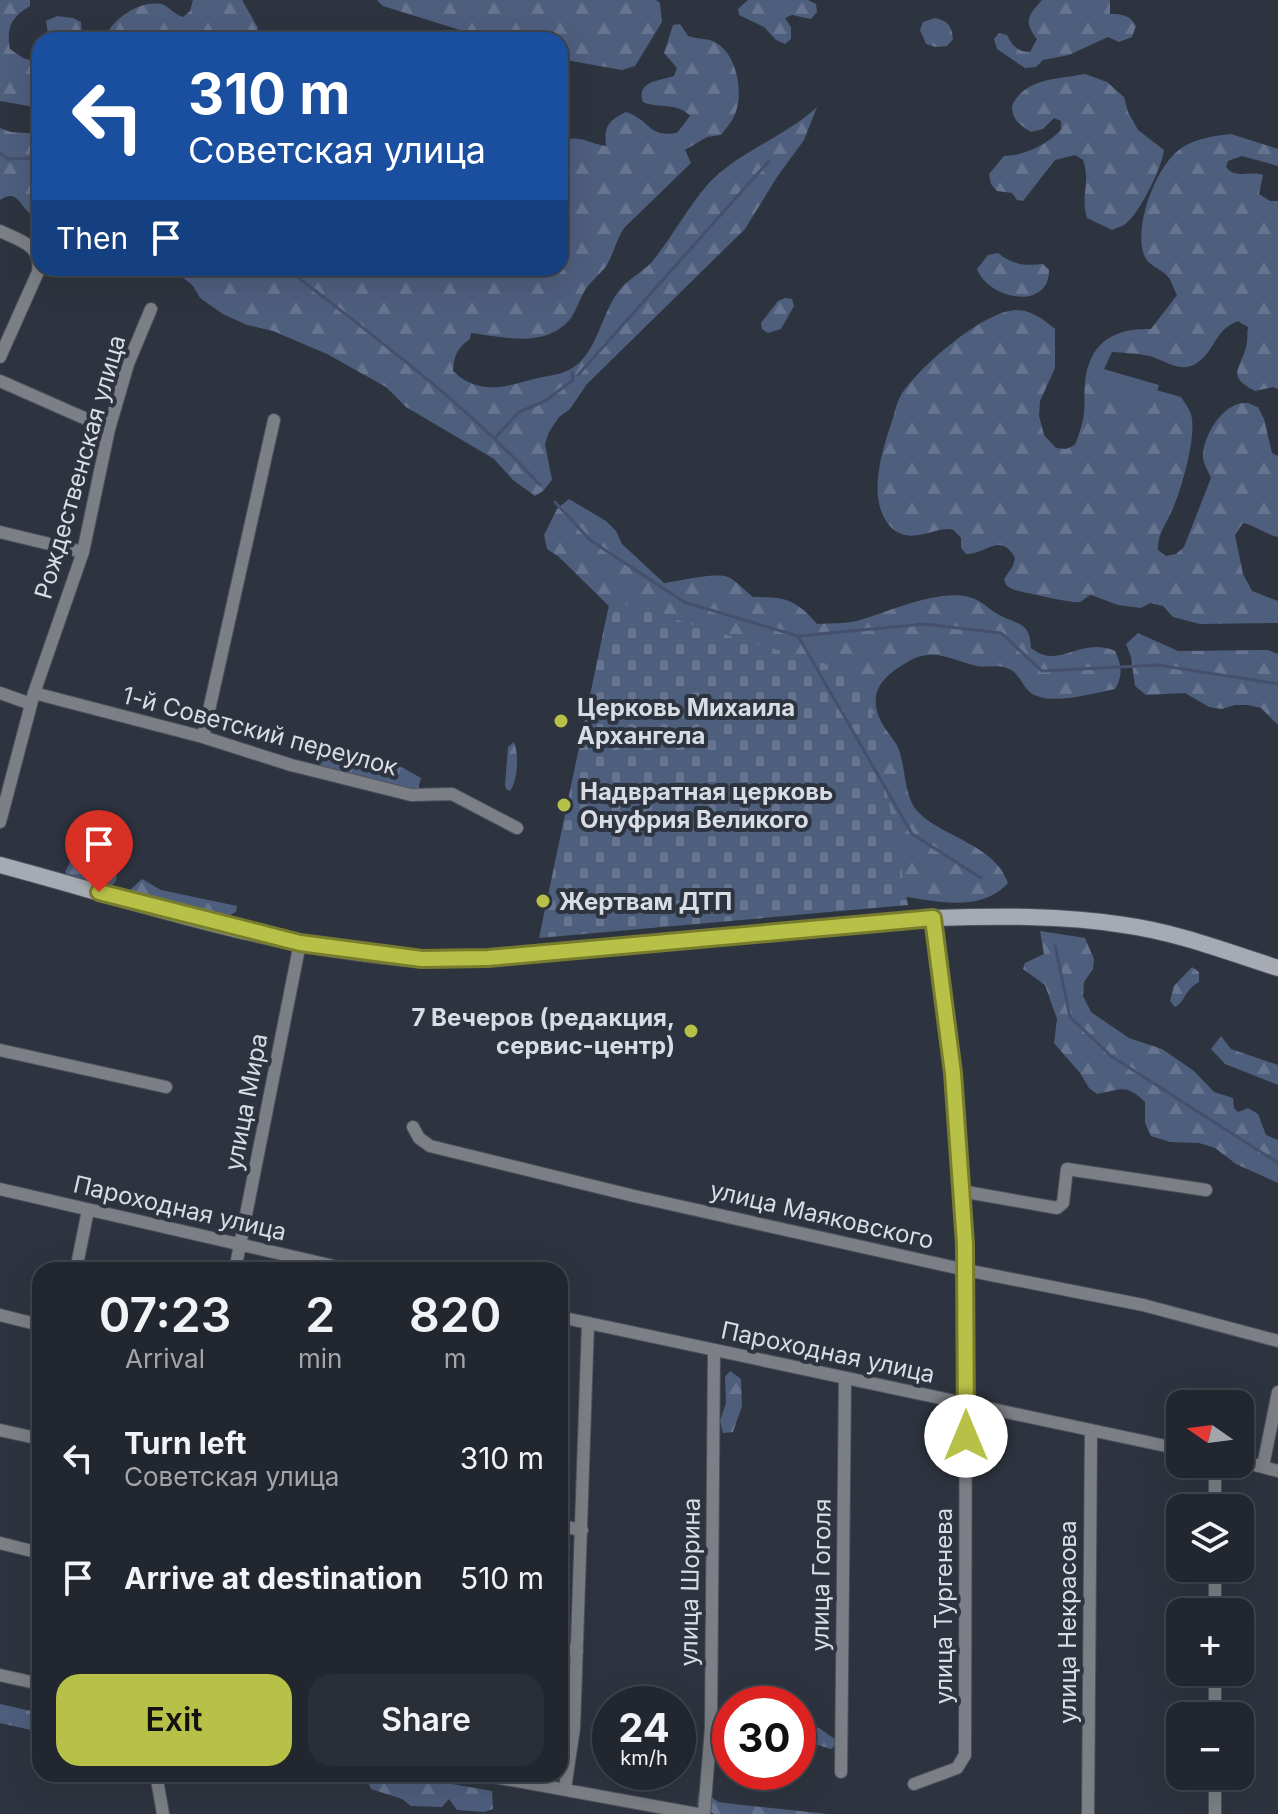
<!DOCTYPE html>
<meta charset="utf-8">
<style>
:root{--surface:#22272f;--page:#2a2f37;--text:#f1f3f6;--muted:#a2a5aa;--line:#3f444b;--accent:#b8c147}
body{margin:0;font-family:Inter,sans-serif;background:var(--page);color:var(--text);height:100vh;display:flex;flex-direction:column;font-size:30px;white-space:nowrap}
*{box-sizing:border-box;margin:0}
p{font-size:26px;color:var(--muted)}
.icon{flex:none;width:44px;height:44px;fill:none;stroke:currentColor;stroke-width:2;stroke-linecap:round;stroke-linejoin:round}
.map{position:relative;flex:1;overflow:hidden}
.side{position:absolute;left:32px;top:1262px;width:536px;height:520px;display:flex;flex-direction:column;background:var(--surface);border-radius:24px;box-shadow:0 8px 32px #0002,0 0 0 2px var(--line)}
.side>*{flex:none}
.top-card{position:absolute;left:32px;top:32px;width:536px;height:244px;border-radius:24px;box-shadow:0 8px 32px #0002,0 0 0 2px var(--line);background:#1a4fa0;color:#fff;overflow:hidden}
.needle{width:52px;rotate:284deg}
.buttons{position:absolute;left:1166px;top:1390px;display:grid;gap:16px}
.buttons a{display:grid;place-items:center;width:88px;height:88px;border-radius:16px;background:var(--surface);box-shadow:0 8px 32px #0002,0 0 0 2px var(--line);font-size:40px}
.speed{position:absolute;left:592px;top:1686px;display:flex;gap:16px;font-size:40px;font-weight:700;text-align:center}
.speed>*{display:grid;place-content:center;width:104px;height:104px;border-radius:50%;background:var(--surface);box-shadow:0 8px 32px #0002,0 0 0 2px var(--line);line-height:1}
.speed small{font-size:20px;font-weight:400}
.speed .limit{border:12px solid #d22;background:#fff;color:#111}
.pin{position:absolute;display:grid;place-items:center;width:68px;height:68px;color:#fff;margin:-82px -34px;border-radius:50% 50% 50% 0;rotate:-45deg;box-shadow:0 0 8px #0007}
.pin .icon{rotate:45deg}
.me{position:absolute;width:88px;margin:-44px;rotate:0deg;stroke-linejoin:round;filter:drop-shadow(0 0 6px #0008)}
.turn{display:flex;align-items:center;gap:28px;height:168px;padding:0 24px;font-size:36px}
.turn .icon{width:104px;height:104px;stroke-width:2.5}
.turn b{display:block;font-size:56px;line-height:68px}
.then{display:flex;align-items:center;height:76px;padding:0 24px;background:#0003;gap:16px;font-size:30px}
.eta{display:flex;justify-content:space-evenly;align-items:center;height:136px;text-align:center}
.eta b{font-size:48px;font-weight:600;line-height:56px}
.button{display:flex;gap:16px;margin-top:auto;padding:16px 24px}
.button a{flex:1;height:92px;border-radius:24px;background:var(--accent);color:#111;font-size:32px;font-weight:600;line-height:92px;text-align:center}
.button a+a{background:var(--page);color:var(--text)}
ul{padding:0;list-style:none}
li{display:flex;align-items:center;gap:24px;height:120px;padding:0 24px}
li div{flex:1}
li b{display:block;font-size:30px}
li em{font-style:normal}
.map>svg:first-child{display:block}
.grass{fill:url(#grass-tufts)}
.forest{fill:url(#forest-firs)}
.cemetery{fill:url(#cemetery-stones)}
.green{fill:#4e5e7d}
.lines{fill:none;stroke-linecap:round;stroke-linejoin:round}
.stream{stroke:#44506e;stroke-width:3}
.street-casing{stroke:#4d525d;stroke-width:14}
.secondary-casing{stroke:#4d525d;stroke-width:18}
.street{stroke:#7c7f85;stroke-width:12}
.secondary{stroke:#a5aab3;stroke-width:16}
.route-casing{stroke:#787d2e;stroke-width:20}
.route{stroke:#b8c147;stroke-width:14}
.poi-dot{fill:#b8c147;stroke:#2e343f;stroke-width:3}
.labels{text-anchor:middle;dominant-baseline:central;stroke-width:8;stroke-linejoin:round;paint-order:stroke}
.street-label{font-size:24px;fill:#d8dce3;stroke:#2e343f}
.poi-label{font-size:24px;font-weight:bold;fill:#d8dce3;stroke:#2e343f;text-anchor:start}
</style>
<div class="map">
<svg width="1278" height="1814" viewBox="0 0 1278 1814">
<defs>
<pattern id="grass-tufts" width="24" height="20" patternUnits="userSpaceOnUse" patternTransform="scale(2)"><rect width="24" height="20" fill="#4e5e7d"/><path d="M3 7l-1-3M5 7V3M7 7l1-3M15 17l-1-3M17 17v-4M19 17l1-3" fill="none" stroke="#67748f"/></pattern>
<pattern id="forest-firs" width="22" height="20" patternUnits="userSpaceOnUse" patternTransform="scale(2)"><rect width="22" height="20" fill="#4e5e7d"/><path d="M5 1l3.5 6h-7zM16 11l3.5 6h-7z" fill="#67748f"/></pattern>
<pattern id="cemetery-stones" width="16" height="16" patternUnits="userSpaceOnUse" patternTransform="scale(2)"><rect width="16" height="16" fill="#4e5e7d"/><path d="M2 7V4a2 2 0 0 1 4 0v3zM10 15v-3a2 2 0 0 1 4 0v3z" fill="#67748f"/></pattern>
</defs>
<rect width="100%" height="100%" fill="#2e343f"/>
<path class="grass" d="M 356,754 L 389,760 L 421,778 L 418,789 L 410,791 L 319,768 L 320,763 L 332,755 Z"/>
<path class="forest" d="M 0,0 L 30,0 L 30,6 C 11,17 6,28 10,49 L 23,58 L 34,61 L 40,58 L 40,108 L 0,101 Z
M 193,0 L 242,0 L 258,28 L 256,40 L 104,40 C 111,20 138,0 162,4 C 170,8 174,14 183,17 L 190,11 Z
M 377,0 L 656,0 L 660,3 L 662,22 L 635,66 L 622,70 L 560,59 L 560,40 L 492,40 L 383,6 Z
M 748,0 L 808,0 L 816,4 L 817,12 L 811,19 L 792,15 L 785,18 L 791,27 L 791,39 L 785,44 L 776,40 L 764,27 L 739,15 L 738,9 Z
M 1042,0 L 1110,0 L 1110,14 C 1122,14 1130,15 1136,26 L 1132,37 L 1119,42 L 1108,37 L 1069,55 L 1043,60 L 1036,67 L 1025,68 L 997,49 L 994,39 L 999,33 L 1007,35 C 1012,46 1018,52 1030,52 L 1037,39 C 1023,21 1028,16 1042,0 Z
M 57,16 L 73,18 L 81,22 L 82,40 L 49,40 L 46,21 Z
M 935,18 C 948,21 952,26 953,39 L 947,46 L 936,47 L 926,44 L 920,30 L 923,22 Z
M 680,24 L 688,36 C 699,40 708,37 718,44 C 737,57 744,93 735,114 C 732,122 726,128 721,135 L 707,137 L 685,150 L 691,163 L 625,227 C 617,238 615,249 609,261 C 604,272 592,279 585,290 C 580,298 577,309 571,318 C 546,349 504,337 471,333 L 470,339 C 457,348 454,356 453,371 C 480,397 507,386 538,378 C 552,375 567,374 578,364 C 597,347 602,316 616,295 C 628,277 644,273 655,258 C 674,234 688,207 708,184 C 739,151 785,137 817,107 L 804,140 L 777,177 L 745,229 L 587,384 L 570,409 L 559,417 L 549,432 L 545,444 L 552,480 L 543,491 L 535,496 L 513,480 L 494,459 L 406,407 L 386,387 L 327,354 L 273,331 L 247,325 L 223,314 L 200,298 L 193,286 L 172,268 L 560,268 L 560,154 L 563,142 C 578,133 589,144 606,146 C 604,126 608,121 626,112 C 652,121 648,138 677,133 L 690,116 C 678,102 659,109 643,102 C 636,81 659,81 674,76 L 677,68 L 664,53 L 673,25 Z
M 1085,74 L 1107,82 L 1124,97 L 1128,112 L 1138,130 L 1164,150 C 1162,168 1139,215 1124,225 C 1123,226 1114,229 1112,230 L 1087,218 C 1080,196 1091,182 1083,160 L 1075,155 L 1055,160 L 1023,201 L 1017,200 L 1012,193 L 997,191 L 991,184 L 989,174 L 1004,156 C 1021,157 1051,143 1061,129 L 1061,121 L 1054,118 L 1043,129 L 1031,132 C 1020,125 1012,120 1012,106 C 1024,78 1059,79 1085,74 Z
M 0,128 L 11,132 L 40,134 L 40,219 C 19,213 21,186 0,200 Z
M 1231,134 L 1278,149 L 1278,166 L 1242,156 L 1228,161 L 1226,167 C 1236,180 1250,170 1263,175 L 1259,194 L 1270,201 L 1278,201 L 1278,389 L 1273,387 L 1255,391 C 1225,376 1241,368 1246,347 C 1248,341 1247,333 1248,327 L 1238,321 C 1216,330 1217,344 1203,358 C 1182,379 1166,358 1144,355 C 1134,353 1122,353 1112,352 L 1104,369 L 1117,379 L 1181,397 C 1184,402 1189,408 1191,414 C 1197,435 1182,488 1173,508 C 1167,523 1157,534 1158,550 L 1166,556 L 1176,554 L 1184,547 L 1211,478 C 1208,471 1202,461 1203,454 C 1204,435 1224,401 1246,403 C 1250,403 1254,406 1258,407 L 1264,419 L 1272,453 L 1278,456 L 1278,537 C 1265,534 1256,526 1243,523 L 1235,535 L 1243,574 L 1252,591 L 1278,601 L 1278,623 L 1200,624 L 1173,617 L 1163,606 L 1150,603 L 1141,608 L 1118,605 L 1091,595 C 1089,595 1081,602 1080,602 C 1076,604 1017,591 1012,589 C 1005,585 1007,586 1004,579 L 1013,566 L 1015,558 C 1000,531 986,555 966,554 L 961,548 L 961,538 C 959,536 955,531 953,530 C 939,524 909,549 889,525 C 866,497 883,448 893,418 C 895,411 897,402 901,395 C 918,368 984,310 1017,310 C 1032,310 1044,320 1055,329 L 1055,368 L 1040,401 L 1039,416 L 1044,435 L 1056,448 L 1066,449 L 1075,445 C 1078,437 1081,428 1083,420 C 1086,406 1083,390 1086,375 C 1093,339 1118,328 1151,329 L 1177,295 C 1174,290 1172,282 1169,278 C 1160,266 1145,268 1142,247 C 1137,218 1158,162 1183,147 C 1197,138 1215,136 1231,134 Z
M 998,253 C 1013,265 1024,266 1043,264 L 1049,270 C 1049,312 988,299 977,269 L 988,255 Z
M 785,298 L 792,299 L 794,306 L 781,329 L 768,333 L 762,329 L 761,323 L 778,301 Z
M 569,499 L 606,521 L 616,531 L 622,544 L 664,583 C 680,581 715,572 728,577 C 737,581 745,591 753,597 C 786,597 795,599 817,624 C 831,623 847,624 860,620 C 891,611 938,589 969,597 C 982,600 989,610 1001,616 C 1020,625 1030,623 1031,648 C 1060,671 1079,636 1115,651 C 1122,666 1123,675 1115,689 C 1095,693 1056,704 1037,696 C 1022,691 1022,673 1007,668 C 998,664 987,668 977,666 C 954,661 936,648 913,659 C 885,674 864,691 883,725 C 888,734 896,741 899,750 C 906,770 904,798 919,813 C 945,838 995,845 1008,883 C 981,913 936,901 900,896 L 619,616 L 559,557 L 547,549 L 544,535 L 557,509 Z
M 1138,633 L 1178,651 L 1268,650 L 1278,654 L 1278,725 L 1261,708 L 1248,705 L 1235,705 L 1222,709 L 1209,707 L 1185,693 L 1146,695 L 1135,686 L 1131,657 L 1126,644 Z
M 514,742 C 519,755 518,780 510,791 L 506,789 L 505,785 L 508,747 Z
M 70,862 L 76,863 L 95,873 L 117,875 L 116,881 L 111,886 L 70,878 L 65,872 Z
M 142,879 L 161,890 L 237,906 L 236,912 L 225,918 L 136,895 L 130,890 Z
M 1040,931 L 1085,938 L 1094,959 L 1093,969 L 1084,982 L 1083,996 L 1091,1012 L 1129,1038 L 1162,1049 L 1194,1071 L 1214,1092 L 1233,1098 L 1234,1108 L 1238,1112 L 1248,1108 L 1258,1114 L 1266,1135 L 1278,1140 L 1278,1183 L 1236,1164 L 1215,1148 L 1199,1143 L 1170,1142 L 1151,1136 L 1145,1123 L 1145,1102 C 1125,1083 1122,1090 1097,1094 L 1089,1088 L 1080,1073 L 1054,1043 L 1057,1019 L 1045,985 L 1023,969 L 1025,963 L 1044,954 Z
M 1192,967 L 1199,972 L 1199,982 C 1186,988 1184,1003 1175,1007 L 1170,1001 L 1174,986 Z
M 1221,1036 L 1231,1049 L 1278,1065 L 1278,1085 L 1225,1064 L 1211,1049 Z
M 730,1371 L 741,1379 L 742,1406 L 733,1432 L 723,1433 L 720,1421 L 726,1403 L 725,1377 Z
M 0,1704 L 40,1713 L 40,1732 L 0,1723 Z
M 798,1724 L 819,1728 L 839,1742 L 831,1749 L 798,1739 Z
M 370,1774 L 396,1774 L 492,1791 L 493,1809 L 484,1812 L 457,1810 L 449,1799 L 442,1807 L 411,1806 L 402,1799 L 371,1789 L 368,1782 Z
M 698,1794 L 709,1795 L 718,1802 L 742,1805 L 828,1814 L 714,1814 L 697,1805 Z"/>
<path class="cemetery" d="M 610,600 L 865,676 L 908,905 L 539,938 Z"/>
<path class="green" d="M 1100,368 L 1159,385 L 1152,408 L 1093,391 Z"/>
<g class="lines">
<path class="stream" d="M 0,153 L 8,159 L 40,158
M 286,268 C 374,337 464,402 540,485
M 578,375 L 769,161
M 495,438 L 519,412 L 545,401 L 573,380 L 572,372
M 555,502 L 590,540 L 684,602 L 798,636 L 924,624 L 1001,633 L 1042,671 L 1158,665 L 1278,684
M 798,636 L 912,834 L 981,878
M 1055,945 L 1070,1017 L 1111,1056 L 1278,1163"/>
<defs>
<path id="street" d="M 0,231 C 21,241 42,245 38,272 L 0,357
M 0,381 L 109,429
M 0,532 L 83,552
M 0,693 L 31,704
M 34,693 L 203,737 L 291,765 L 411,795 L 452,794 L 517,828
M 203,737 L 274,420
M 0,822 L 34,693 L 83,552 L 109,429 L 128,364 L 151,309
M 0,1050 L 166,1087
M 413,1127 L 419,1138 L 430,1146 L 634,1196 L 966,1270 L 1143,1305 L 1278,1341
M 0,1189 L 351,1270
M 961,1191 L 1057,1208 L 1063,1203 L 1067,1169 L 1206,1190
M 76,1270 L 88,1210
M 235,1270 L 300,943
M 0,1315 L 40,1325
M 560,1317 L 1180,1449
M 0,1430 L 40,1439
M 1240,1461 L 1278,1471
M 1263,1466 L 1278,1392
M 1215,1508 L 1215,1464
M 560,1526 L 582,1530
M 0,1543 L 40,1553
M 1215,1612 L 1215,1568
M 560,1648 L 577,1651
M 0,1675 L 40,1684
M 1215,1716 L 1215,1672
M 841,1772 L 845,1378
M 156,1774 L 163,1814
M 478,1774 L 697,1814
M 914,1784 L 957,1768 L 965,1755 L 966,1270 L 953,1073 L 933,918
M 565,1789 L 574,1728 L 588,1323
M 704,1814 L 711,1728 L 714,1350
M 1088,1814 L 1091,1430
M 1215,1814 L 1215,1776"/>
<path id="secondary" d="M 0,865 C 138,902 278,950 421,959 C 443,960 466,958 488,958 L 933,918 C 997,916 1061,915 1124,925 C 1176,932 1228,952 1278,968"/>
</defs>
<use href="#street" class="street-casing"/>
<use href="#secondary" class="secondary-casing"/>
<use href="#street" class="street"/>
<use href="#secondary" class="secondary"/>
</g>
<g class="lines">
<defs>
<path id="route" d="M 99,892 L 300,943 L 422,959 L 488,958 L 933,918 L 953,1073 L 965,1244 L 966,1436"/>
</defs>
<use href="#route" class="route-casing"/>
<use href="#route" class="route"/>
</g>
<g class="poi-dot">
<circle cx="561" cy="721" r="8"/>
<circle cx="564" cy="805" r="8"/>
<circle cx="543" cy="901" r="8"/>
<circle cx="691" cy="1031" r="8"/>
</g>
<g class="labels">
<g class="street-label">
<text transform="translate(80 467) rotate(-74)">Рождественская улица</text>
<text transform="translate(260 731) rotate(15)">1-й Советский переулок</text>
<text transform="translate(246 1102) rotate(-79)">улица Мира</text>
<text transform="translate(180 1208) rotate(13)">Пароходная улица</text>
<text transform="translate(822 1215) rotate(13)">улица Маяковского</text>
<text transform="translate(828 1352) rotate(12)">Пароходная улица</text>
<text transform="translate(821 1575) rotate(-89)">улица Гоголя</text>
<text transform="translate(690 1582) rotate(-89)">улица Шорина</text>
<text transform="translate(943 1606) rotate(-90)">улица Тургенева</text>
<text transform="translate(1067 1622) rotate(-90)">улица Некрасова</text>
</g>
<g class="poi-label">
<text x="577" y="707">Церковь Михаила<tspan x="577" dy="28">Архангела</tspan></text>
<text x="580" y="791">Надвратная церковь<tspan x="580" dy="28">Онуфрия Великого</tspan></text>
<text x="559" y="901">Жертвам ДТП</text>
<text x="675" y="1017" text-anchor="end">7 Вечеров (редакция,<tspan x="675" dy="28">сервис-центр)</tspan></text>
</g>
</g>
</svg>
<div class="buttons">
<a><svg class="needle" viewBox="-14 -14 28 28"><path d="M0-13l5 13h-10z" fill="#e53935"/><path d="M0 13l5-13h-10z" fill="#a2a5aa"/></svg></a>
<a><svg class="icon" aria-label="layers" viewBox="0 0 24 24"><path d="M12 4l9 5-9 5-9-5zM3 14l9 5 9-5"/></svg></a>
<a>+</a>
<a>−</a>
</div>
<div class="speed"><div>24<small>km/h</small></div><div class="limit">30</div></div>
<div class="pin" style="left:99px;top:892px;background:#d93025"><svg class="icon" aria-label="arrive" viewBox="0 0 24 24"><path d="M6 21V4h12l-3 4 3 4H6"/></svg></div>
<svg class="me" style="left:966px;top:1436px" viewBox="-20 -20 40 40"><circle r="19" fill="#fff"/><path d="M0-13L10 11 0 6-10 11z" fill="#b8c147"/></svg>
<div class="top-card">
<div class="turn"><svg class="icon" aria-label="left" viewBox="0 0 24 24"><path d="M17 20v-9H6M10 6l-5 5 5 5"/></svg><div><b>310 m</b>Советская улица</div></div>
<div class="then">Then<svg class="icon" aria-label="arrive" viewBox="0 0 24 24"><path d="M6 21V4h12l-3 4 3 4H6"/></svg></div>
</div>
<section class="side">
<div class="eta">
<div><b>07:23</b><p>Arrival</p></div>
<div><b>2</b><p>min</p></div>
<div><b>820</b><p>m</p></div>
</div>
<ul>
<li><svg class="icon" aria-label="left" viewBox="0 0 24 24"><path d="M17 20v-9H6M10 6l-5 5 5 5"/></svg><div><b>Turn left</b><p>Советская улица</p></div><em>310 m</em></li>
<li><svg class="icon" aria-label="arrive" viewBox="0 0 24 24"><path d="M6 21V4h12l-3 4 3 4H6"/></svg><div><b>Arrive at destination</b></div><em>510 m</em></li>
</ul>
<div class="button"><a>Exit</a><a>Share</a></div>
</section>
</div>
